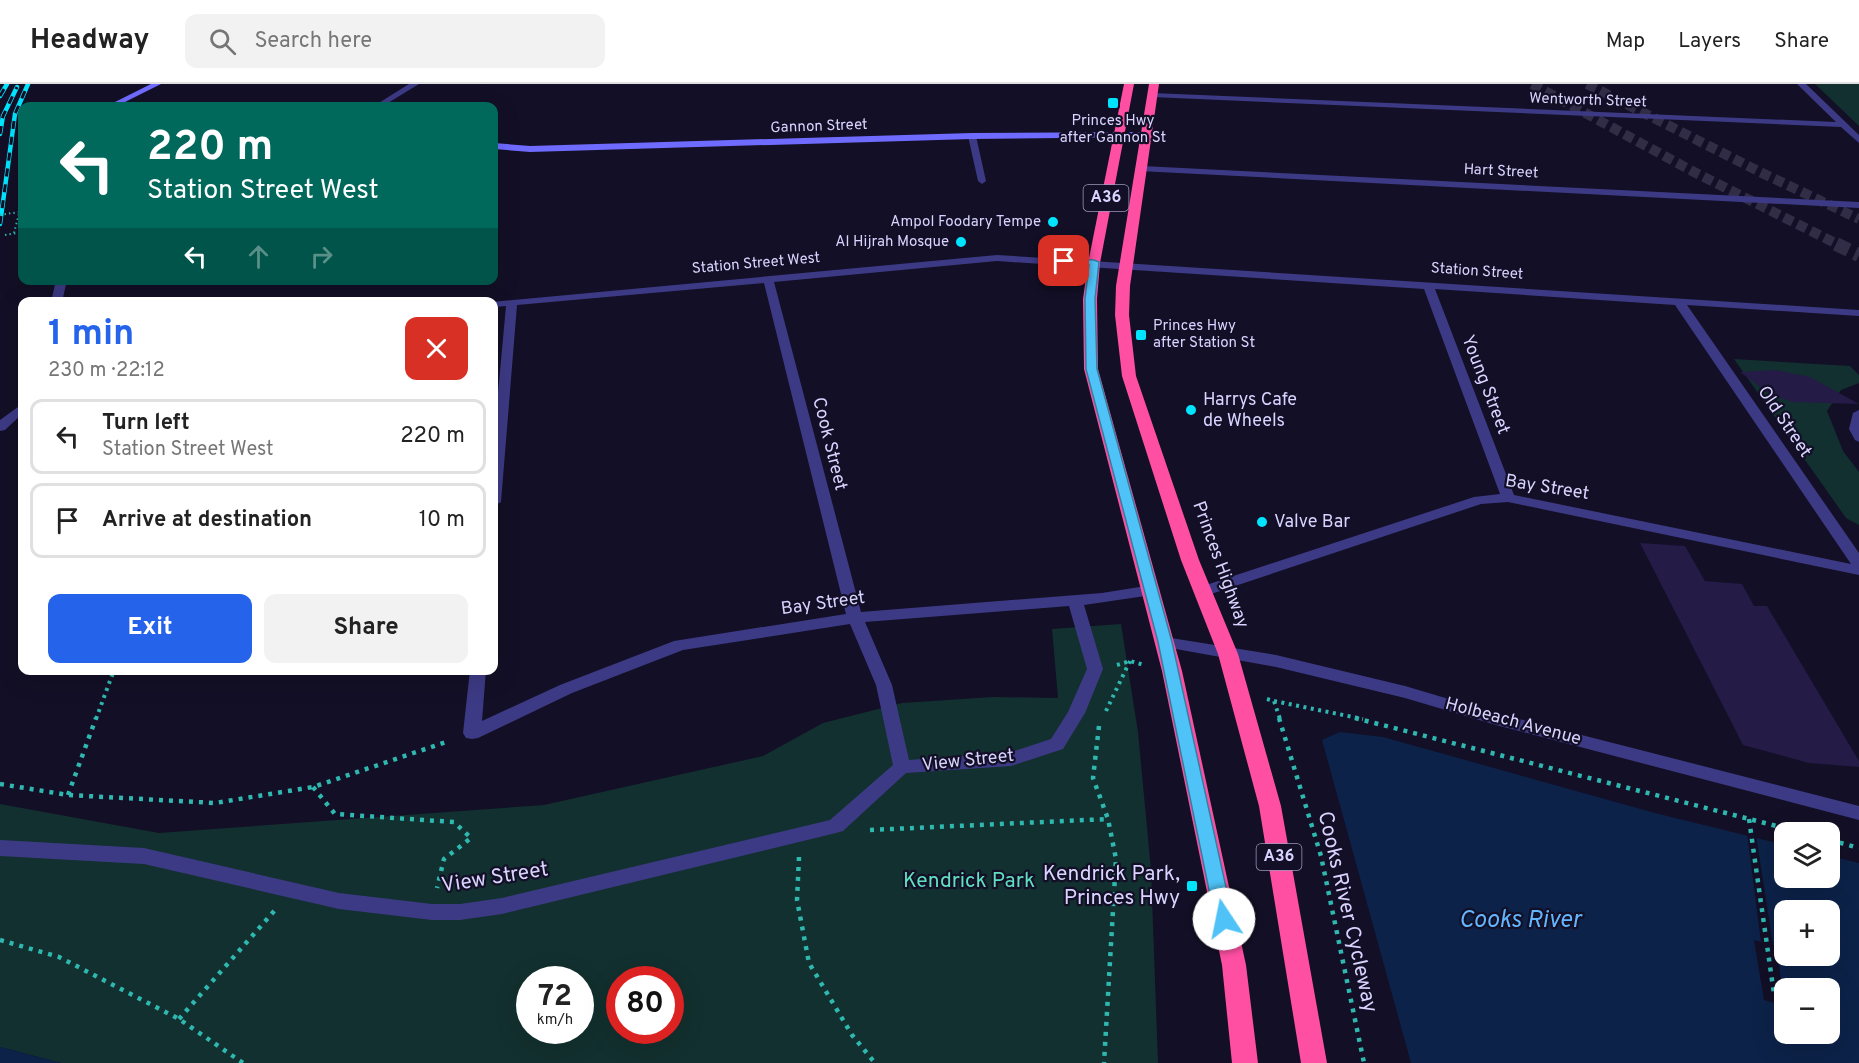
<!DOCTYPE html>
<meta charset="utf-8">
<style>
:root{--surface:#fff;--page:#f2f2f2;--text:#222;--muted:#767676;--line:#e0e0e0;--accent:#2563eb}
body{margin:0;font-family:Overpass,sans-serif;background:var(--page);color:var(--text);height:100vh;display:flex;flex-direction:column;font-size:22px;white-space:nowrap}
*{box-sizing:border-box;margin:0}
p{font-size:20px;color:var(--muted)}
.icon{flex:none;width:33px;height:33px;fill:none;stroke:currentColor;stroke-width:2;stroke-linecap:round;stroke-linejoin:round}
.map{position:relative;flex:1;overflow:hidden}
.panel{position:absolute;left:18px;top:213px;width:480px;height:378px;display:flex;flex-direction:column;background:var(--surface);border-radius:12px;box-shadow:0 6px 24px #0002}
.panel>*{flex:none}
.banner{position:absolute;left:18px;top:18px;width:480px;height:183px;border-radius:12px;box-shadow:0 6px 24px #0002;background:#00695c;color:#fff;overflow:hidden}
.fabs{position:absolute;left:1774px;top:738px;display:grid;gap:12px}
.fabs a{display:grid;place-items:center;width:66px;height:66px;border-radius:12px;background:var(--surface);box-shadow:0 6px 24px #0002;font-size:30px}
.speed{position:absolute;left:516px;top:882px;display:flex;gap:12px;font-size:30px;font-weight:700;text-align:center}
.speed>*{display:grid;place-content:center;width:78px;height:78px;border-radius:50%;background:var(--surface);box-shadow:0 6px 24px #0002;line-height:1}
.speed small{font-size:15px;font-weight:400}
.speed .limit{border:9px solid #d22;background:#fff;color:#111}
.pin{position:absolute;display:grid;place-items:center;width:51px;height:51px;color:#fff;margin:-26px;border-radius:12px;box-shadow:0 3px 9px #0006}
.me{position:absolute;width:66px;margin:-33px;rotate:349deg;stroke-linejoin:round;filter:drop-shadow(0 0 4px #0008)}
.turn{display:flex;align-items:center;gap:21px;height:126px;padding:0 30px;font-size:27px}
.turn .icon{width:78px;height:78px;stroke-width:2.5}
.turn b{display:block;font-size:42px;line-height:51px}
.lanes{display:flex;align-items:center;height:57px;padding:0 30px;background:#0003;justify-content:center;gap:30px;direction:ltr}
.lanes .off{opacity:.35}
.round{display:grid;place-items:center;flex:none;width:63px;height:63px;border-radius:12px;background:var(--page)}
.headline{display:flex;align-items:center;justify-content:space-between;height:102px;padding:0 30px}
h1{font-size:36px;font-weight:700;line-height:45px;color:var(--accent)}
.button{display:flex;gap:12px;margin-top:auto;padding:12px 30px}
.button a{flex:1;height:69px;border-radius:12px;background:var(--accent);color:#fff;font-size:24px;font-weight:700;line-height:69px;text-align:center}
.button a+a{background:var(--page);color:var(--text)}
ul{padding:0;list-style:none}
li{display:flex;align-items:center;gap:18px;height:75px;margin:0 12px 9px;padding:0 18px;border:3px solid var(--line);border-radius:12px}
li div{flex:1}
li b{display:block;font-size:22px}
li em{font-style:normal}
header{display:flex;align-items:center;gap:36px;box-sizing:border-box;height:84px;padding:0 30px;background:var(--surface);border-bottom:2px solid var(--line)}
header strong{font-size:28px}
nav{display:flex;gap:33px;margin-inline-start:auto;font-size:21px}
.search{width:420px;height:54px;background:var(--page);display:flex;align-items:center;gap:15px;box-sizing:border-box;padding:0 21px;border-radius:12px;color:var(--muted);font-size:22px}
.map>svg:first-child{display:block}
.green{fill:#12302f;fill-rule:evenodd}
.water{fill:#0c2248;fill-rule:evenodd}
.pier{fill:#130f26}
.building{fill:#241b47}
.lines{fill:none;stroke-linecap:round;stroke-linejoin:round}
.highway-tunnel-far1{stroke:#312d47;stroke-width:10;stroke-dasharray:10 5;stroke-linecap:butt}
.highway-tunnel{stroke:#312d47;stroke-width:14;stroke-dasharray:14 7;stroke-linecap:butt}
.path-far2{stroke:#2fb8b0;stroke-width:2;stroke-dasharray:1.5 3;stroke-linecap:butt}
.path-far1{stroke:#2fb8b0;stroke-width:4;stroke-dasharray:3 4.5;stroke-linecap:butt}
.path{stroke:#2fb8b0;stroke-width:4.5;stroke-dasharray:4 6;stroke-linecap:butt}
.lane{fill:#3d3a85;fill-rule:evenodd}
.street{fill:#3d3a85;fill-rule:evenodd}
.secondary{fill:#6f6bff;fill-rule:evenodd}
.highway{fill:#ff4fa3;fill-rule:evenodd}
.rail-casing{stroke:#00e5ff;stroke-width:4.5}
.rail{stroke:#130f26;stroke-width:3;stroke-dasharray:8;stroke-linecap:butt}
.path-bridge{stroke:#2fb8b0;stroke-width:2;stroke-dasharray:1.5 3;stroke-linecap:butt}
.route{fill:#4fc3f7;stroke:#337fa1;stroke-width:1.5}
.poi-dot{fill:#00e5ff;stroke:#130f26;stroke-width:2}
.labels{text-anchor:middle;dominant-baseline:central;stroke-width:4.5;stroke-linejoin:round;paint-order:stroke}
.far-street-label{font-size:15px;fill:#d9d4ff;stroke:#130f26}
.far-poi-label{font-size:15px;fill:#d9d4ff;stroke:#130f26;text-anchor:end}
.shield{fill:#130f26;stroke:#9e99be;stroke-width:1.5}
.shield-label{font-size:16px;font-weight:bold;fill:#d9d4ff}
.street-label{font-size:18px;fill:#d9d4ff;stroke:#130f26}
.poi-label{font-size:18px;fill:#d9d4ff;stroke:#130f26;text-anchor:start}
.near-poi-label{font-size:21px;fill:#d9d4ff;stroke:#130f26;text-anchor:end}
.near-street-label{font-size:21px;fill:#d9d4ff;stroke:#130f26}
.near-park-label{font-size:21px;fill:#5fe0c0;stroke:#130f26}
.near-water-label{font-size:24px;font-style:italic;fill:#62b6ff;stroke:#130f26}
</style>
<header>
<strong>Headway</strong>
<div class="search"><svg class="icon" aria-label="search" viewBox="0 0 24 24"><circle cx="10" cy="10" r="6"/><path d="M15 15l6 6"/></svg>Search here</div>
<nav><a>Map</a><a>Layers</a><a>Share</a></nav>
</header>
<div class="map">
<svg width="1859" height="979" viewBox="0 0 1859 979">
<rect width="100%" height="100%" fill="#130f26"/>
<path class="green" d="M 1815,0 L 1859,0 L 1859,42 Z
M 1734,275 L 1850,282 L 1859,291 L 1859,299 L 1841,306 L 1827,327 L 1843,367 L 1859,388 L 1859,441 L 1846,434 Z
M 1121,540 L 1138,648 L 1151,786 L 1158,979 L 61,979 L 0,963 L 0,720 L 159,749 L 544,721 L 763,672 L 823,639 L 902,619 L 993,613 L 1058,614 L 1052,545 ZM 530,896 L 580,896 L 580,946 L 530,946 ZM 620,896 L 670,896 L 670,946 L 620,946 Z"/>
<path class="water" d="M 1340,648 L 1383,653 L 1655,729 L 1785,761 L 1785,794 L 1830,794 L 1830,772 L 1859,779 L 1859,979 L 1411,979 L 1322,656 ZM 1785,826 L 1830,826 L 1830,872 L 1785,872 ZM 1785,904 L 1830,904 L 1830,950 L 1785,950 Z
M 0,963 L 57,978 L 61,979 L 0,979 Z"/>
<path class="pier" d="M 1747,749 L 1756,751 L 1773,861 L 1776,862 L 1785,922 L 1764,916 L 1754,856 L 1761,858 Z"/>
<path class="building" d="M 1776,286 L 1810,293 L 1859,320 L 1792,318 L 1768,309 L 1740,288 Z
M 1640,459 L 1685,462 L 1705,497 L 1742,500 L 1754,522 L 1767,522 L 1859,677 L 1859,683 L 1809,679 L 1743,661 Z"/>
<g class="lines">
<path class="highway-tunnel-far1" d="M 1532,0 L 1694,88 L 1839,161
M 1587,0 L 1760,88 L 1859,135"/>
<path class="highway-tunnel" d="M 1836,160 L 1859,171"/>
<path class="path-far2" d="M 14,149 L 22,118
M 5,151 L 22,148"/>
<path class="path-far1" d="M 1117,581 L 1130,577 L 1144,581
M 1267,615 L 1274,617 L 1280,635
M 1274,617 L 1363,635
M 1106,627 L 1130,577
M 96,635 L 114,586"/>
<path class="path" d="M 1279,634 L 1321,772 L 1364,979
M 1355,634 L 1800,748
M 1099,642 L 1093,694 L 1108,735 L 1116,775 L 1104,979
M 0,700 L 68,711 L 215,719 L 313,703 L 449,657
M 313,703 L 335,730 L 454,738 L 471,754 L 444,775 L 437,804
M 68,711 L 96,634
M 1749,735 L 1774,910
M 870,746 L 1108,735
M 1830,756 L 1859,764
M 799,773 L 797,816 L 809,879 L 852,951 L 875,979
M 0,856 L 59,873 L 179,935 L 243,979
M 179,935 L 275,826"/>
<path class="lane" d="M 972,50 L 976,52 L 986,97 L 982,100 L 978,97 L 968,52 Z
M 1859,326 L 1859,358 L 1855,356 L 1849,345 L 1853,329 Z"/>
<path class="street" d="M 409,0 L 419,0 L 383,22 L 374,22 Z
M 1797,0 L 1806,0 L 1859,51 L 1859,59 L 1841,43 L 1152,13 L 1148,11 L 1152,9 L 1836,38 Z
M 1142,82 L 1859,118 L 1859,124 L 1139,87 L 1137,85 Z
M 997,171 L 1859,226 L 1859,232 L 1687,221 L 1859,469 L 1859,491 L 1508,418 L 1481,420 L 1202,513 L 1194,508 L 1197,504 L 1474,413 L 1500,410 L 1424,205 L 997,177 L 774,198 L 861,528 L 1102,509 L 1152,501 L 1160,506 L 1152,511 L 1084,521 L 1103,585 L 1085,629 L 1063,665 L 1011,682 L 906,689 L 843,747 L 836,749 L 502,830 L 460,836 L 432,836 L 339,825 L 144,780 L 0,772 L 0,756 L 144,764 L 339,809 L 432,820 L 460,820 L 502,814 L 830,736 L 893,681 L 876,601 L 850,540 L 683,566 L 572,609 L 478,654 L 472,655 L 466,654 L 463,649 L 470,586 L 486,586 L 482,637 L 560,601 L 674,557 L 846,530 L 764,199 L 517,221 L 501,418 L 494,422 L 494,352 L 506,222 L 494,223 L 494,218 L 491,218 ZM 1435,205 L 1675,221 L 1851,480 L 1514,411 ZM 1069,522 L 1087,585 L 1068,628 L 1051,655 L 1011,668 L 909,676 L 892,601 L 865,538 Z
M 56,196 L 67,196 L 62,218 L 51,218 Z
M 22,320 L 22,330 L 5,346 L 0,347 L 0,336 Z
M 1165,553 L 1276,571 L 1405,602 L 1496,629 L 1859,722 L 1859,736 L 1496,641 L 1405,614 L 1276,583 L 1159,562 L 1157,558 L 1159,554 Z"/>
<path class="secondary" d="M 151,0 L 161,0 L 117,22 L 107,22 Z
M 1145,48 L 1148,49 L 1148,53 L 972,55 L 530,68 L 494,65 L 494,59 L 530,62 L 972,49 Z"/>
<path class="highway" d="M 1124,0 L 1134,0 L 1100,179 L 1097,215 L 1098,285 L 1182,587 L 1246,881 L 1258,979 L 1232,979 L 1222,881 L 1162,587 L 1084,285 L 1083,215 L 1088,179 Z
M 1149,0 L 1159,0 L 1130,202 L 1129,231 L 1136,292 L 1199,476 L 1238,570 L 1281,722 L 1327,979 L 1301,979 L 1259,722 L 1218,570 L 1181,476 L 1122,292 L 1115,231 L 1116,202 Z"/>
<defs>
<path id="rail" d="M 0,12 L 7,0
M 0,50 L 3,32 L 17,3
M 0,140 L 15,30 L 28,0"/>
</defs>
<use href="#rail" class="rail-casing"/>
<use href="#rail" class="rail"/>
<path class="path-bridge" d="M 0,131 L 19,128"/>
</g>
<path class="route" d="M 1064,174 L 1094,176 L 1099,178 L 1095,215 L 1097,285 L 1172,558 L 1233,835 L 1231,841 L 1224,843 L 1218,841 L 1215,835 L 1158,558 L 1086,285 L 1085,215 L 1089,181 L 1060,179 L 1060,175 Z"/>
<g class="poi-dot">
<rect x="1107" y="13" width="12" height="12" rx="3"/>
<circle cx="1053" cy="138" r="6"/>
<circle cx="961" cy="158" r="6"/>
<rect x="1135" y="245" width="12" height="12" rx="3"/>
<circle cx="1191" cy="326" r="6"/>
<circle cx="1262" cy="438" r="6"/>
<rect x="1186" y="796" width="12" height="12" rx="3"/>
</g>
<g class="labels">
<g class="far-street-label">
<text transform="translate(1588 17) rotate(2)">Wentworth Street</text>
<text transform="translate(819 43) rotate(-2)">Gannon Street</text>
<text transform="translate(1501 88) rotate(3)">Hart Street</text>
<text transform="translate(756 180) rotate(-5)">Station Street West</text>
<text transform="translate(1477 188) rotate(4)">Station Street</text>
</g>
<g class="far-poi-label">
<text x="1113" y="37" text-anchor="middle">Princes Hwy<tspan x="1113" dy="17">after Gannon St</tspan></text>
<text x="1041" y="138">Ampol Foodary Tempe</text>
<text x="949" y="158">Al Hijrah Mosque</text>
<text x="1153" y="242" text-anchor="start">Princes Hwy<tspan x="1153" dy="17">after Station St</tspan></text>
</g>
<g class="shield">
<rect x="1083.5" y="101" width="45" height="26" rx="4.5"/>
<rect x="1256.5" y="760" width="45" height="26" rx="4.5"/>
</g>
<g class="shield-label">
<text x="1106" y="114">A36</text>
<text x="1279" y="773">A36</text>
</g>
<g class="street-label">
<text transform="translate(1485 301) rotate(69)">Young Street</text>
<text transform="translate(1784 338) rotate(56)">Old Street</text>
<text transform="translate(829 360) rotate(76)">Cook Street</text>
<text transform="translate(1547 404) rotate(9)">Bay Street</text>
<text transform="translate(1220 481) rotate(70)">Princes Highway</text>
<text transform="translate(823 520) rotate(-8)">Bay Street</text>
<text transform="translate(1513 638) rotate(15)">Holbeach Avenue</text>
<text transform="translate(968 677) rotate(-6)">View Street</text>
</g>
<g class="poi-label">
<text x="1203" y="316">Harrys Cafe<tspan x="1203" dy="21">de Wheels</tspan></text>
<text x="1274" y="438">Valve Bar</text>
</g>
<g class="near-poi-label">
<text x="1180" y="790">Kendrick Park,<tspan x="1180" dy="24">Princes Hwy</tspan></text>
</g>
<g class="near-street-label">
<text transform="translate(495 794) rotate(-9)">View Street</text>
<text transform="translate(1347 828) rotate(77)">Cooks River Cycleway</text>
</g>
<g class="near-park-label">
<text x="969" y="797">Kendrick Park</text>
</g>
<g class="near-water-label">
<text x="1520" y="837">Cooks River</text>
</g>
</g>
</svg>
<div class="fabs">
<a><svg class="icon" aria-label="layers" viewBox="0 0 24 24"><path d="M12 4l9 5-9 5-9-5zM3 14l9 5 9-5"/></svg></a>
<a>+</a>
<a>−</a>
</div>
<div class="speed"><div>72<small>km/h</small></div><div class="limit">80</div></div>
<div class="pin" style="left:1064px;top:177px;background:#d93025"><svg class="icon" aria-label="arrive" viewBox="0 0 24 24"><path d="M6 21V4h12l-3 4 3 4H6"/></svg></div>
<svg class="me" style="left:1224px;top:835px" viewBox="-20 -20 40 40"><circle r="19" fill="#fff"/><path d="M0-13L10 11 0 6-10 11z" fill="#4fc3f7"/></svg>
<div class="banner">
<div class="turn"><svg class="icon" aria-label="left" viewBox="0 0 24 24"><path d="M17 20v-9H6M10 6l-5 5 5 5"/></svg><div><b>220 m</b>Station Street West</div></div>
<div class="lanes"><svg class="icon" aria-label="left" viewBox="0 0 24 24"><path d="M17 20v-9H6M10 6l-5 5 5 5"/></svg><svg class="icon off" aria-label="ahead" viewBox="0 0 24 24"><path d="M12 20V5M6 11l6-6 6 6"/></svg><svg class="icon off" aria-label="right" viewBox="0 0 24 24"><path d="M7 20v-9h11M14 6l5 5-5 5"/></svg></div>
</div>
<section class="panel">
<div class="headline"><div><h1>1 min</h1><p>230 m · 22:12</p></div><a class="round" style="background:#d93025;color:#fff"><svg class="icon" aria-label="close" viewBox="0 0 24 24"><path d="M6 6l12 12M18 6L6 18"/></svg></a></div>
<ul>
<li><svg class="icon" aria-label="left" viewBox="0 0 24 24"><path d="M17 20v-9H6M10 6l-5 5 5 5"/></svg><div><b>Turn left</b><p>Station Street West</p></div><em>220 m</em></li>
<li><svg class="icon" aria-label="arrive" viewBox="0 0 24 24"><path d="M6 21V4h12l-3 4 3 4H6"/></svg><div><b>Arrive at destination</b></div><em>10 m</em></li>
</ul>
<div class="button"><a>Exit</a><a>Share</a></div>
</section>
</div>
